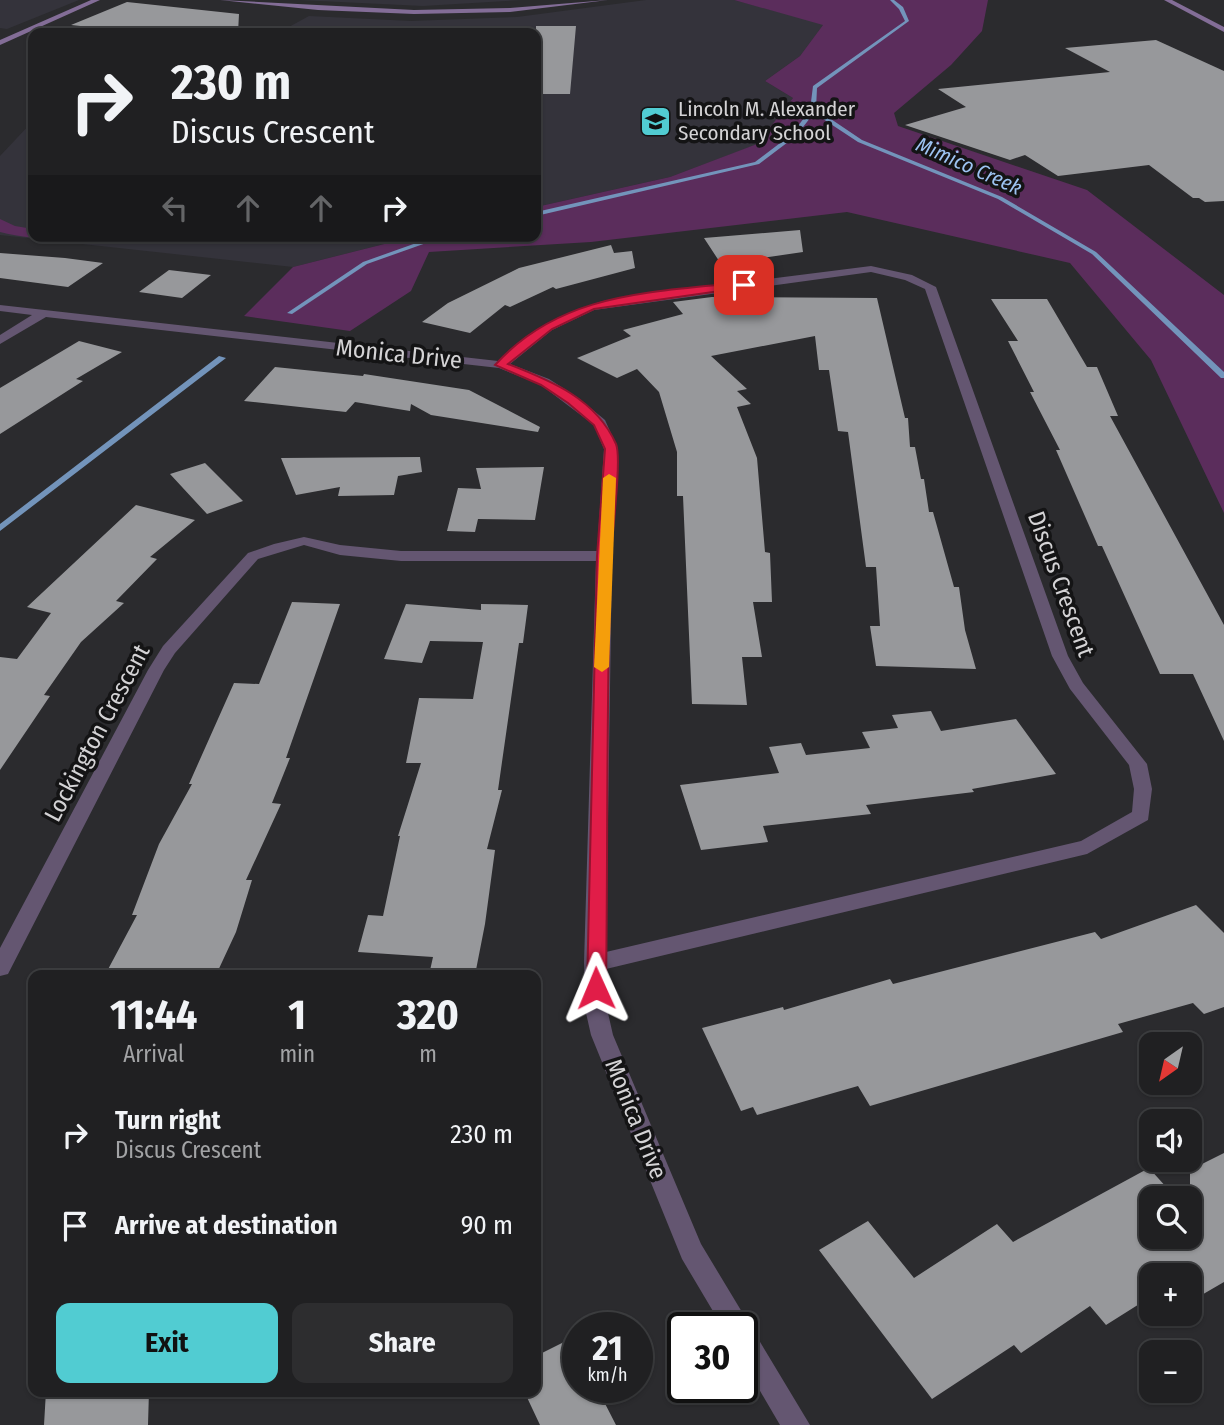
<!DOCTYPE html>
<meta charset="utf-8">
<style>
:root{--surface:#202022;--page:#2d2d2f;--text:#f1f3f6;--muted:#a2a3a5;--line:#3d3e40;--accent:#51ccd2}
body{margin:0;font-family:"Fira Sans Condensed",sans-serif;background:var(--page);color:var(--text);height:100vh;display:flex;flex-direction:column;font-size:26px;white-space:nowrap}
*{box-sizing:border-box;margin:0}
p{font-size:23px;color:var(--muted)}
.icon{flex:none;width:38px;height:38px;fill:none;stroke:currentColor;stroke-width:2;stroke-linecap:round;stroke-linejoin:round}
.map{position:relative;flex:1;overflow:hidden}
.side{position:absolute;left:28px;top:970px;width:513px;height:427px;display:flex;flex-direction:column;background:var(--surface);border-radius:14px;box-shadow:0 2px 5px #0004,0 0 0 2px var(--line)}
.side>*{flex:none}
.hud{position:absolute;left:28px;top:28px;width:513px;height:214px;border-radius:14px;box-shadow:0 2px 5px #0004,0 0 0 2px var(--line);background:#202022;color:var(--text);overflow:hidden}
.needle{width:46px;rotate:214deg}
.buttons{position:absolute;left:1139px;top:1032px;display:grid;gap:14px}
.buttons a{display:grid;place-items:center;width:63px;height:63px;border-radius:14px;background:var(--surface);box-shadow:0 2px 5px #0004,0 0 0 2px var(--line);font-size:35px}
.speed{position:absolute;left:562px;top:1312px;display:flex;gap:14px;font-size:35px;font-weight:700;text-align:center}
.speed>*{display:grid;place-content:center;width:91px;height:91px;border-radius:50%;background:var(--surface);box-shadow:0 2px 5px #0004,0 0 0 2px var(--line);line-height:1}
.speed small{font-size:18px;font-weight:400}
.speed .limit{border:4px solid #111;border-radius:10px;background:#fff;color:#111}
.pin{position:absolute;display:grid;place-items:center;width:60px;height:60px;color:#fff;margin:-30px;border-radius:14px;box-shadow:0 4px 10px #0006}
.me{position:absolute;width:77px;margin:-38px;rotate:359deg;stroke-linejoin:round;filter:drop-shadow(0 0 5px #0008)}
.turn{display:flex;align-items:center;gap:24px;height:147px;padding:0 28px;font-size:32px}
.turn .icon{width:91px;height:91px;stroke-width:2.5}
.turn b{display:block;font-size:49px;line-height:60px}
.lanes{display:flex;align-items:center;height:66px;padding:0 28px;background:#0003;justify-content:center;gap:35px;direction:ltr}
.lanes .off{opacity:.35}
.eta{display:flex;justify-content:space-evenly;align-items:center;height:119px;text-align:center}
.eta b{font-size:42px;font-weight:700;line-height:49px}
.button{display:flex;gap:14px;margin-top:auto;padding:14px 28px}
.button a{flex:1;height:80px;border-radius:14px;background:var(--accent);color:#111;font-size:28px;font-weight:700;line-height:80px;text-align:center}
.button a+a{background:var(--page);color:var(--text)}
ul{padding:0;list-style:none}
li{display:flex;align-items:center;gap:21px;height:91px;padding:0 28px}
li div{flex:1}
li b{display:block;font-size:26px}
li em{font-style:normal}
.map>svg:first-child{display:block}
.built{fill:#34333b}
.green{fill:#5b2d5c}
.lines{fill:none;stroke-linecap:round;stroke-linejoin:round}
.stream{fill:#7394bb;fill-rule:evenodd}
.building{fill:#97989b}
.street{fill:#645671;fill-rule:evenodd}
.secondary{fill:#836d97;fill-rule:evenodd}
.route{fill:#e11d48;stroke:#92132f;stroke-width:2}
.slow{fill:#f59e0b}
.labels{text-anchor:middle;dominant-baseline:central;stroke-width:7;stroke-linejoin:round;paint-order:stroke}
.far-poi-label{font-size:21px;fill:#d4d3d5;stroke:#141415;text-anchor:start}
.far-water-label{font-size:21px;font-style:italic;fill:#9dc3f2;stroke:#141415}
.street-label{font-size:24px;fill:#d4d3d5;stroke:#141415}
</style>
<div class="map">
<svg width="1224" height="1425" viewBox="0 0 1224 1425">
<rect width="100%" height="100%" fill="#2b2b2e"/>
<path class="built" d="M 0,0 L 79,0 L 7,29 L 0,28 Z
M 299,0 L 522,0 L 423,6 Z
M 646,0 L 734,0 L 824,24 L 800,56 L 765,81 L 793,98 L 758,144 L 670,177 L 536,207 L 536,33 L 278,33 L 309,16 L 411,21 L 517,17 Z
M 33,121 L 33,236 L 416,236 L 293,267 L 0,235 L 0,156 Z"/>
<path class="green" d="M 734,0 L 988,0 L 982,31 L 951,65 L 894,113 L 898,126 L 1087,190 L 1224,295 L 1224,513 L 1151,360 L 1070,263 L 847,212 L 591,242 L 429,252 L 411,291 L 350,331 L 244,316 L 293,267 L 416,236 L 536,236 L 536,207 L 670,177 L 757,144 L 793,98 L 765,81 L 800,56 L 823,25 Z
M 0,219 L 15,226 L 33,229 L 33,236 L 134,236 C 89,239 44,243 0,232 Z"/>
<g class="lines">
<path class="stream" d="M 890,0 L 894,0 L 903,7 L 909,21 L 817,88 L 816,109 L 862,140 L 1002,197 L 1096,252 L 1224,372 L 1224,378 L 1221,378 L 1092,254 L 998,199 L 858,142 L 814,113 L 796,136 L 759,164 L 536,216 L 536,212 L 755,162 L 792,134 L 810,110 L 813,86 L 905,21 L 899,9 Z
M 436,236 L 446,236 L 367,264 L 292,314 L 287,313 L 363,262 Z
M 219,356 L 226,358 L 0,531 L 0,524 Z"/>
</g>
<path class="building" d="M 127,2 L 239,14 L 238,33 L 145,33 L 71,25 Z
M 536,26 L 576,26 L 570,94 L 536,94 Z
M 1156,40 L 1224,71 L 1224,201 L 1205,202 L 1199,198 L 1193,198 L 1149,165 L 1058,176 L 1025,155 L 1010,160 L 905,125 L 966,107 L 938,89 L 1110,72 L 1065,48 Z
M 800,230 L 803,252 L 721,264 L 704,238 Z
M 611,245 L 614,253 L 632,251 L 635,268 L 556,289 L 553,287 L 510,307 L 505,305 L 470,333 L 422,322 L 448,303 L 519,268 Z
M 0,253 L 65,258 L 103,263 L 68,287 L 0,278 Z
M 169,270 L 211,275 L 182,298 L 139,292 Z
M 712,297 L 877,298 L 905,418 L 908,418 L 910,447 L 915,447 L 921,479 L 924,479 L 929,512 L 933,512 L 954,587 L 959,587 L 965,630 L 976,669 L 876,666 L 870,626 L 880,626 L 876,567 L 866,567 L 848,432 L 838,431 L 829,370 L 819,370 L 815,336 L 711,356 L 747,389 L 737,391 L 751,404 L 737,407 L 757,458 L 765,552 L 770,553 L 772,602 L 753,602 L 762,657 L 742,657 L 747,705 L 692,704 L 683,496 L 677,496 L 677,452 L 659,392 L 637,369 L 617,378 L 577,358 L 631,336 L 623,330 L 683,314 L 673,302 Z
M 991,299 L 1047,299 L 1087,367 L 1097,367 L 1118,416 L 1110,416 L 1224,625 L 1224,741 L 1193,674 L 1160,674 L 1102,546 L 1098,546 L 1056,450 L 1060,450 L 1030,392 L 1034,392 L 1008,341 L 1018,341 Z
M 79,341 L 122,352 L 76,379 L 83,381 L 0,434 L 0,388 Z
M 275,367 L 363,376 L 364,374 L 469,390 L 540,427 L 538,432 L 431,415 L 411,404 L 410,411 L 355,402 L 346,412 L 244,401 Z
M 420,457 L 422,472 L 398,476 L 394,495 L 338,496 L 340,487 L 296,495 L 281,458 Z
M 205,463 L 243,501 L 207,514 L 170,474 Z
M 544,467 L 535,520 L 478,519 L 475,532 L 447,531 L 458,488 L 481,489 L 476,468 Z
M 136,505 L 195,520 L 150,557 L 157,559 L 116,601 L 124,603 L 81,642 L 44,695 L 50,696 L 0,770 L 0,657 L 17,659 L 51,613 L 27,607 Z
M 292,602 L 340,604 L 286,758 L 290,758 L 272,803 L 281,804 L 246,880 L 252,880 L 236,932 L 216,975 L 105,975 L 137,915 L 132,915 L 159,844 L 192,784 L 189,784 L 234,683 L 259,684 Z
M 406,604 L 481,610 L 481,604 L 528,605 L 523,643 L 519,643 L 498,790 L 502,790 L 487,849 L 495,850 L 485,924 L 475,975 L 429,975 L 433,957 L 358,952 L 368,915 L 383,916 L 400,836 L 398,836 L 421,763 L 406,763 L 419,698 L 473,699 L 483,642 L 430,641 L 422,663 L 384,659 Z
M 931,711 L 941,731 L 1016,719 L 1056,774 L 972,789 L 974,792 L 866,805 L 871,814 L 763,826 L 768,842 L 701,850 L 680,785 L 779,773 L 769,747 L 801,743 L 806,755 L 870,748 L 862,732 L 898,728 L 892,715 Z
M 1196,905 L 1224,933 L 1224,1007 L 1204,1014 L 1193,1003 L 1118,1024 L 1123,1032 L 870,1106 L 858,1086 L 757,1115 L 753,1107 L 741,1111 L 702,1028 L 783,1007 L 784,1010 L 890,979 L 893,984 L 1095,932 L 1101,939 Z
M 1224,1153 L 1224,1282 L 1193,1300 L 1190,1296 L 1190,1276 L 1152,1276 L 1152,1296 L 1106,1325 L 1090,1306 L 1021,1353 L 1014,1345 L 932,1399 L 819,1250 L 868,1221 L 914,1278 L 997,1224 L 1013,1242 L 1149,1168 L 1177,1199 L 1152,1199 L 1152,1237 L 1190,1237 L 1190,1170 Z
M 578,1335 L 578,1388 L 597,1388 L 616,1425 L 540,1425 L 524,1391 L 536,1391 L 536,1356 Z
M 46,1391 L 149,1391 L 148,1425 L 44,1425 Z"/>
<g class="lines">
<path class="street" d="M 871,266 L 912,275 L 936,287 L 1068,656 L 1083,683 L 1147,764 L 1152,789 L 1148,820 L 1087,854 L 606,969 L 608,1013 L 613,1035 L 701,1244 L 810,1425 L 780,1425 L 742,1360 L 742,1328 L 723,1328 L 682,1259 L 591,1035 L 586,1013 L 584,963 L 596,561 L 401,561 L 340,555 L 304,545 L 258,559 L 175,653 L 164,670 L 8,974 L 0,976 L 0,948 L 148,670 L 163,646 L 248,553 L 274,544 L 304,537 L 340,545 L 401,551 L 597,551 L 604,449 L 594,425 L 541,385 L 499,368 L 46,317 L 0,344 L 0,335 L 32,315 L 0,311 L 0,305 L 498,361 C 539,328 564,309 617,298 ZM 871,272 L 905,280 L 925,289 L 1052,656 L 1070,689 L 1129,765 L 1134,789 L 1132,812 L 1081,841 L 606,952 L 612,556 L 618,449 L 605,420 L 577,397 L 549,379 L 510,364 L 552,330 L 594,310 Z"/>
<path class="secondary" d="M 91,0 L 100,0 L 0,45 L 0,40 Z
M 220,0 L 414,10 L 510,8 L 608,0 L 510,12 L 414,14 L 318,10 Z
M 1164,0 L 1172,0 L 1224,27 L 1224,32 Z"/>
</g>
<path class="route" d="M 744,282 L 749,285 L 748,287 L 594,309 L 552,329 L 508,364 C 552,381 596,399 616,444 C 622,458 612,535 611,556 C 606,699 608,844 606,988 L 603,993 L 596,995 L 589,993 L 587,988 L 597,556 L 605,449 L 594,425 L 568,403 L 541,385 L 495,365 C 562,291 652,293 744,282 Z"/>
<path class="slow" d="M 609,474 L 616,478 L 609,667 L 602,672 L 594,667 L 603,478 Z"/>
<defs>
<symbol id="school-square" viewBox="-11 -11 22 22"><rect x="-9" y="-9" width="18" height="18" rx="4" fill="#51ccd2" stroke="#141415"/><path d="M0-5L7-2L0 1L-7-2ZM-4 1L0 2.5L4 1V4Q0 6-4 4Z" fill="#111"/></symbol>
</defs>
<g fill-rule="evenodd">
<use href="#school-square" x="638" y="104" width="35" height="35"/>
</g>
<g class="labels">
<g class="far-poi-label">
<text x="678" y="109">Lincoln M. Alexander<tspan x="678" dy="24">Secondary School</tspan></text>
</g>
<g class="far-water-label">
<text transform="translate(969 166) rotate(24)">Mimico Creek</text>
</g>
<g class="street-label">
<text transform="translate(399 354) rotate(6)">Monica Drive</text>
<text transform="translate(1061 584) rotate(70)">Discus Crescent</text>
<text transform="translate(97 733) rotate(-62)">Lockington Crescent</text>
<text transform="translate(636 1119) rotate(68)">Monica Drive</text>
</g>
</g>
</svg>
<div class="buttons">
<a><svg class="needle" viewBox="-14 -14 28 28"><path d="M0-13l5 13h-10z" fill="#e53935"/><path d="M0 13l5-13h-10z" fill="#a2a3a5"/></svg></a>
<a><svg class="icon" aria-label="sound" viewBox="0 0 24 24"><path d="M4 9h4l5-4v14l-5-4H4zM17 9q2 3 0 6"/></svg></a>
<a><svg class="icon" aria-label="search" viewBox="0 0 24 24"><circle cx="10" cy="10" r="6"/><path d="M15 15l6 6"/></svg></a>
<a>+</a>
<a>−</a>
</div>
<div class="speed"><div>21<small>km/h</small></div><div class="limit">30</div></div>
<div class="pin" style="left:744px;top:285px;background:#d93025"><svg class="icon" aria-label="arrive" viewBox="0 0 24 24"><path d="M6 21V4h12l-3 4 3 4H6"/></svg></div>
<svg class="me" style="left:596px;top:988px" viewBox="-20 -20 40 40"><path d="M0-17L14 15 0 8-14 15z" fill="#e11d48" stroke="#fff" stroke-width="4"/></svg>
<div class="hud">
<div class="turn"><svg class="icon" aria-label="right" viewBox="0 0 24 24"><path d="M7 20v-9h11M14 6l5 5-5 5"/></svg><div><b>230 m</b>Discus Crescent</div></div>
<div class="lanes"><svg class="icon off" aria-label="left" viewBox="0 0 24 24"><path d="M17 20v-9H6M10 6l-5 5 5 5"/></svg><svg class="icon off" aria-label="ahead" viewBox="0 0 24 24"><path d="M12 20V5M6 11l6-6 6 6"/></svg><svg class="icon off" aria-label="ahead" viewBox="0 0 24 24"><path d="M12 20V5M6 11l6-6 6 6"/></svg><svg class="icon" aria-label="right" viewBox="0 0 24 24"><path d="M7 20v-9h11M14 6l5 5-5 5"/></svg></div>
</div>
<section class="side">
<div class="eta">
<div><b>11:44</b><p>Arrival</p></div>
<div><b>1</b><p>min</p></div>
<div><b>320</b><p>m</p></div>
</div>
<ul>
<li><svg class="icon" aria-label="right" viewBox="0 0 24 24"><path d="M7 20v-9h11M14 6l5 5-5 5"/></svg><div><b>Turn right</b><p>Discus Crescent</p></div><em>230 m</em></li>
<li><svg class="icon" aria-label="arrive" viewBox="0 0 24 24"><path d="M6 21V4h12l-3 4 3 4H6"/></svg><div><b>Arrive at destination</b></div><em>90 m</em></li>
</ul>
<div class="button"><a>Exit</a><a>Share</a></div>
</section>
</div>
